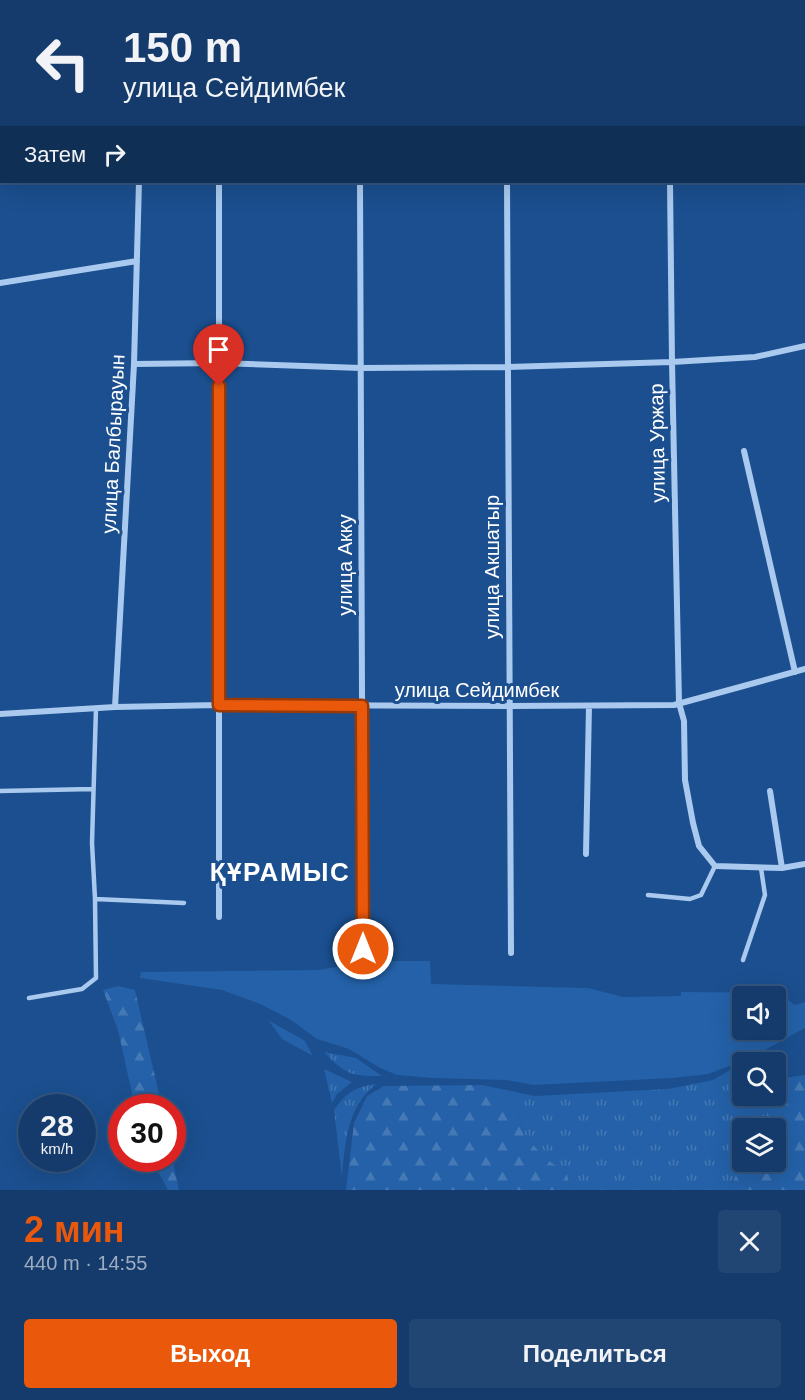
<!DOCTYPE html>
<html lang="ru">
<meta charset="utf-8">
<style>
:root{--surface:#143b6b;--page:#214673;--text:#f1f3f6;--muted:#9dadc1;--line:#33557e;--accent:#ea580c}
body{margin:0;font-family:Helvetica,sans-serif;background:var(--page);color:var(--text);height:100vh;display:flex;flex-direction:column;font-size:22px;white-space:nowrap}
*{box-sizing:border-box;margin:0}
p{font-size:20px;color:var(--muted)}
.icon{flex:none;width:33px;height:33px;fill:none;stroke:currentColor;stroke-width:2;stroke-linecap:round;stroke-linejoin:round}
.map{position:relative;height:1190px;overflow:hidden}
.panel{display:flex;flex-direction:column;background:var(--surface);flex:1}
.panel>*{flex:none}
.hud{position:absolute;left:0px;top:0px;width:806px;height:183px;box-shadow:0 6px 24px #0002,0 0 0 2px var(--line);background:#143b6b;color:var(--text);overflow:hidden}
.fabs{position:absolute;left:732px;top:986px;display:grid;gap:12px}
.fabs a{display:grid;place-items:center;width:54px;height:54px;border-radius:6px;background:var(--surface);box-shadow:0 6px 24px #0002,0 0 0 2px var(--line);font-size:30px}
.speed{position:absolute;left:18px;top:1094px;display:flex;gap:12px;font-size:30px;font-weight:700;text-align:center}
.speed>*{display:grid;place-content:center;width:78px;height:78px;border-radius:50%;background:var(--surface);box-shadow:0 6px 24px #0002,0 0 0 2px var(--line);line-height:1}
.speed small{font-size:15px;font-weight:400}
.speed .limit{border:9px solid #d22;background:#fff;color:#111}
.pin{position:absolute;display:grid;place-items:center;width:51px;height:51px;color:#fff;margin:-62px -26px;border-radius:50% 50% 50% 0;rotate:-45deg;box-shadow:0 0 6px #0007}
.pin .icon{rotate:45deg}
.me{position:absolute;width:66px;margin:-33px;rotate:0deg;stroke-linejoin:round;filter:drop-shadow(0 0 4px #0008)}
.turn{display:flex;align-items:center;gap:21px;height:126px;padding:0 24px;font-size:27px}
.turn .icon{width:78px;height:78px;stroke-width:2.5}
.turn b{display:block;font-size:42px;line-height:51px}
.then{display:flex;align-items:center;height:57px;padding:0 24px;background:#0003;gap:12px;font-size:22px}
.round{display:grid;place-items:center;flex:none;width:63px;height:63px;border-radius:6px;background:var(--page)}
.overview{display:flex;align-items:center;justify-content:space-between;height:102px;padding:0 24px}
h1{font-size:36px;font-weight:600;line-height:45px;color:var(--accent)}
.cta{display:flex;gap:12px;margin-top:auto;padding:12px 24px}
.cta a{flex:1;height:69px;border-radius:6px;background:var(--accent);color:#fff;font-size:24px;font-weight:600;line-height:69px;text-align:center}
.cta a+a{background:var(--page);color:var(--text)}
.map>svg:first-child{display:block}
.grass{fill:url(#grass-tufts)}
.forest{fill:url(#forest-firs)}
.green{fill:#2461a8;fill-rule:evenodd}
.lines{fill:none;stroke-linecap:round;stroke-linejoin:round}
.river{stroke:#123a6d;stroke-width:20}
.service{stroke:#a9c9ee;stroke-width:4.5}
.minor{stroke:#a9c9ee;stroke-width:6}
.route-casing{stroke:#983908;stroke-width:15}
.route{stroke:#ea580c;stroke-width:10}
.labels{text-anchor:middle;dominant-baseline:central;stroke-width:6;stroke-linejoin:round;paint-order:stroke}
.street-label{font-size:20px;fill:#fff;stroke:#1b4f8f}
.district-label{font-size:26px;font-weight:bold;letter-spacing:1.5px;fill:#fff;stroke:#1b4f8f}
</style>
<div class="map">
<svg width="805" height="1190" viewBox="0 0 805 1190">
<defs>
<pattern id="grass-tufts" width="24" height="20" patternUnits="userSpaceOnUse" patternTransform="scale(1.5)"><rect width="24" height="20" fill="#2461a8"/><path d="M3 7l-1-3M5 7V3M7 7l1-3M15 17l-1-3M17 17v-4M19 17l1-3" fill="none" stroke="#4579b5"/></pattern>
<pattern id="forest-firs" width="22" height="20" patternUnits="userSpaceOnUse" patternTransform="scale(1.5)"><rect width="22" height="20" fill="#2461a8"/><path d="M5 1l3.5 6h-7zM16 11l3.5 6h-7z" fill="#4579b5"/></pattern>
</defs>
<rect width="100%" height="100%" fill="#1b4f8f"/>
<path class="grass" d="M 268,1020 L 305,1041 L 313,1056 L 282,1039 Z
M 324,1052 L 356,1058 L 382,1076 C 351,1076 346,1075 324,1052 Z
M 742,1063 L 742,1095 L 770,1095 L 765,1124 L 763,1128 L 742,1128 L 742,1159 L 730,1190 L 571,1190 L 567,1174 L 544,1157 L 526,1137 L 516,1106 L 498,1101 L 482,1085 L 535,1096 L 668,1089 L 713,1080 Z
M 324,1069 L 352,1082 L 337,1094 L 332,1103 Z
M 376,1084 C 347,1107 345,1143 342,1178 L 334,1110 C 347,1092 355,1087 376,1084 Z"/>
<path class="forest" d="M 118,986 L 135,990 L 162,1107 L 135,1107 L 118,1030 L 103,990 Z
M 805,1075 L 805,1190 L 730,1190 L 742,1159 L 742,1161 L 776,1161 L 776,1128 L 763,1128 L 765,1124 L 770,1095 L 776,1095 L 776,1079 Z
M 482,1085 L 498,1101 L 516,1106 L 526,1137 L 544,1157 L 567,1174 L 571,1190 L 346,1190 L 354,1123 L 367,1096 L 384,1086 Z
M 151,1158 L 172,1158 L 179,1190 L 168,1190 Z"/>
<path class="green" d="M 369,961 L 430,961 L 431,984 L 588,988 L 623,997 L 681,996 L 681,992 L 778,993 L 795,1005 L 805,1002 L 805,1028 L 748,1059 L 708,1074 L 673,1078 L 533,1085 L 506,1080 L 433,1078 L 397,1075 L 380,1068 L 349,1049 L 317,1039 L 291,1020 L 260,1004 L 222,990 L 140,978 L 141,972 L 319,970 ZM 742,996 L 776,996 L 776,1029 L 742,1029 Z"/>
<g class="lines">
<path class="river" d="M 799,0 L 799,2
M 804,35 L 805,42"/>
<path class="service" d="M 96,708 L 92,843 L 95,899 L 184,903
M 0,791 L 93,789
M 648,895 L 690,899 L 701,895 L 715,866
M 743,960 L 765,895 L 761,868
M 29,998 L 82,989 L 96,978 L 95,899"/>
<path class="minor" d="M 597,0 L 597,2
M 144,2 L 144,0
M 804,163 L 805,173
M 219,182 L 219,917
M 360,182 L 363,949
M 507,182 L 511,953
M 670,182 L 672,362 L 679,703 L 684,721 L 685,780 L 693,823 L 699,846 L 715,866 L 782,868 L 805,864
M 0,283 L 137,261
M 134,364 L 219,363 L 361,368 L 508,367 L 672,362 L 755,357 L 805,346
M 744,451 L 795,672
M 115,707 L 134,364 L 139,182
M 0,714 L 115,707 L 219,705 L 510,706 L 674,705 L 805,669
M 770,791 L 782,868
M 586,854 L 589,706"/>
</g>
<g class="lines">
<defs>
<path id="route" d="M 219,386 L 219,705 L 362,706 L 363,949"/>
</defs>
<use href="#route" class="route-casing"/>
<use href="#route" class="route"/>
</g>
<g class="labels">
<g class="street-label">
<text transform="translate(657 443) rotate(-91)">улица Уржар</text>
<text transform="translate(113 444) rotate(-87)">улица Балбырауын</text>
<text transform="translate(345 565) rotate(-90)">улица Акку</text>
<text transform="translate(492 567) rotate(-90)">улица Акшатыр</text>
<text x="477" y="690">улица Сейдимбек</text>
</g>
<g class="district-label">
<text x="280" y="872">ҚҰРАМЫС</text>
</g>
</g>
</svg>
<div class="fabs">
<a><svg class="icon" aria-label="sound" viewBox="0 0 24 24"><path d="M4 9h4l5-4v14l-5-4H4zM17 9q2 3 0 6"/></svg></a>
<a><svg class="icon" aria-label="search" viewBox="0 0 24 24"><circle cx="10" cy="10" r="6"/><path d="M15 15l6 6"/></svg></a>
<a><svg class="icon" aria-label="layers" viewBox="0 0 24 24"><path d="M12 4l9 5-9 5-9-5zM3 14l9 5 9-5"/></svg></a>
</div>
<div class="speed"><div>28<small>km/h</small></div><div class="limit">30</div></div>
<div class="pin" style="left:219px;top:386px;background:#d93025"><svg class="icon" aria-label="arrive" viewBox="0 0 24 24"><path d="M6 21V4h12l-3 4 3 4H6"/></svg></div>
<svg class="me" style="left:363px;top:949px" viewBox="-20 -20 40 40"><circle r="17" fill="#ea580c" stroke="#fff" stroke-width="3"/><path d="M0-11L8 9 0 5-8 9z" fill="#fff"/></svg>
<div class="hud">
<div class="turn"><svg class="icon" aria-label="left" viewBox="0 0 24 24"><path d="M17 20v-9H6M10 6l-5 5 5 5"/></svg><div><b>150 m</b>улица Сейдимбек</div></div>
<div class="then">Затем<svg class="icon" aria-label="right" viewBox="0 0 24 24"><path d="M7 20v-9h11M14 6l5 5-5 5"/></svg></div>
</div>
</div>
<section class="panel">
<div class="overview"><div><h1>2 мин</h1><p>440 m · 14:55</p></div><a class="round"><svg class="icon" aria-label="close" viewBox="0 0 24 24"><path d="M6 6l12 12M18 6L6 18"/></svg></a></div>
<div class="cta"><a>Выход</a><a>Поделиться</a></div>
</section>
